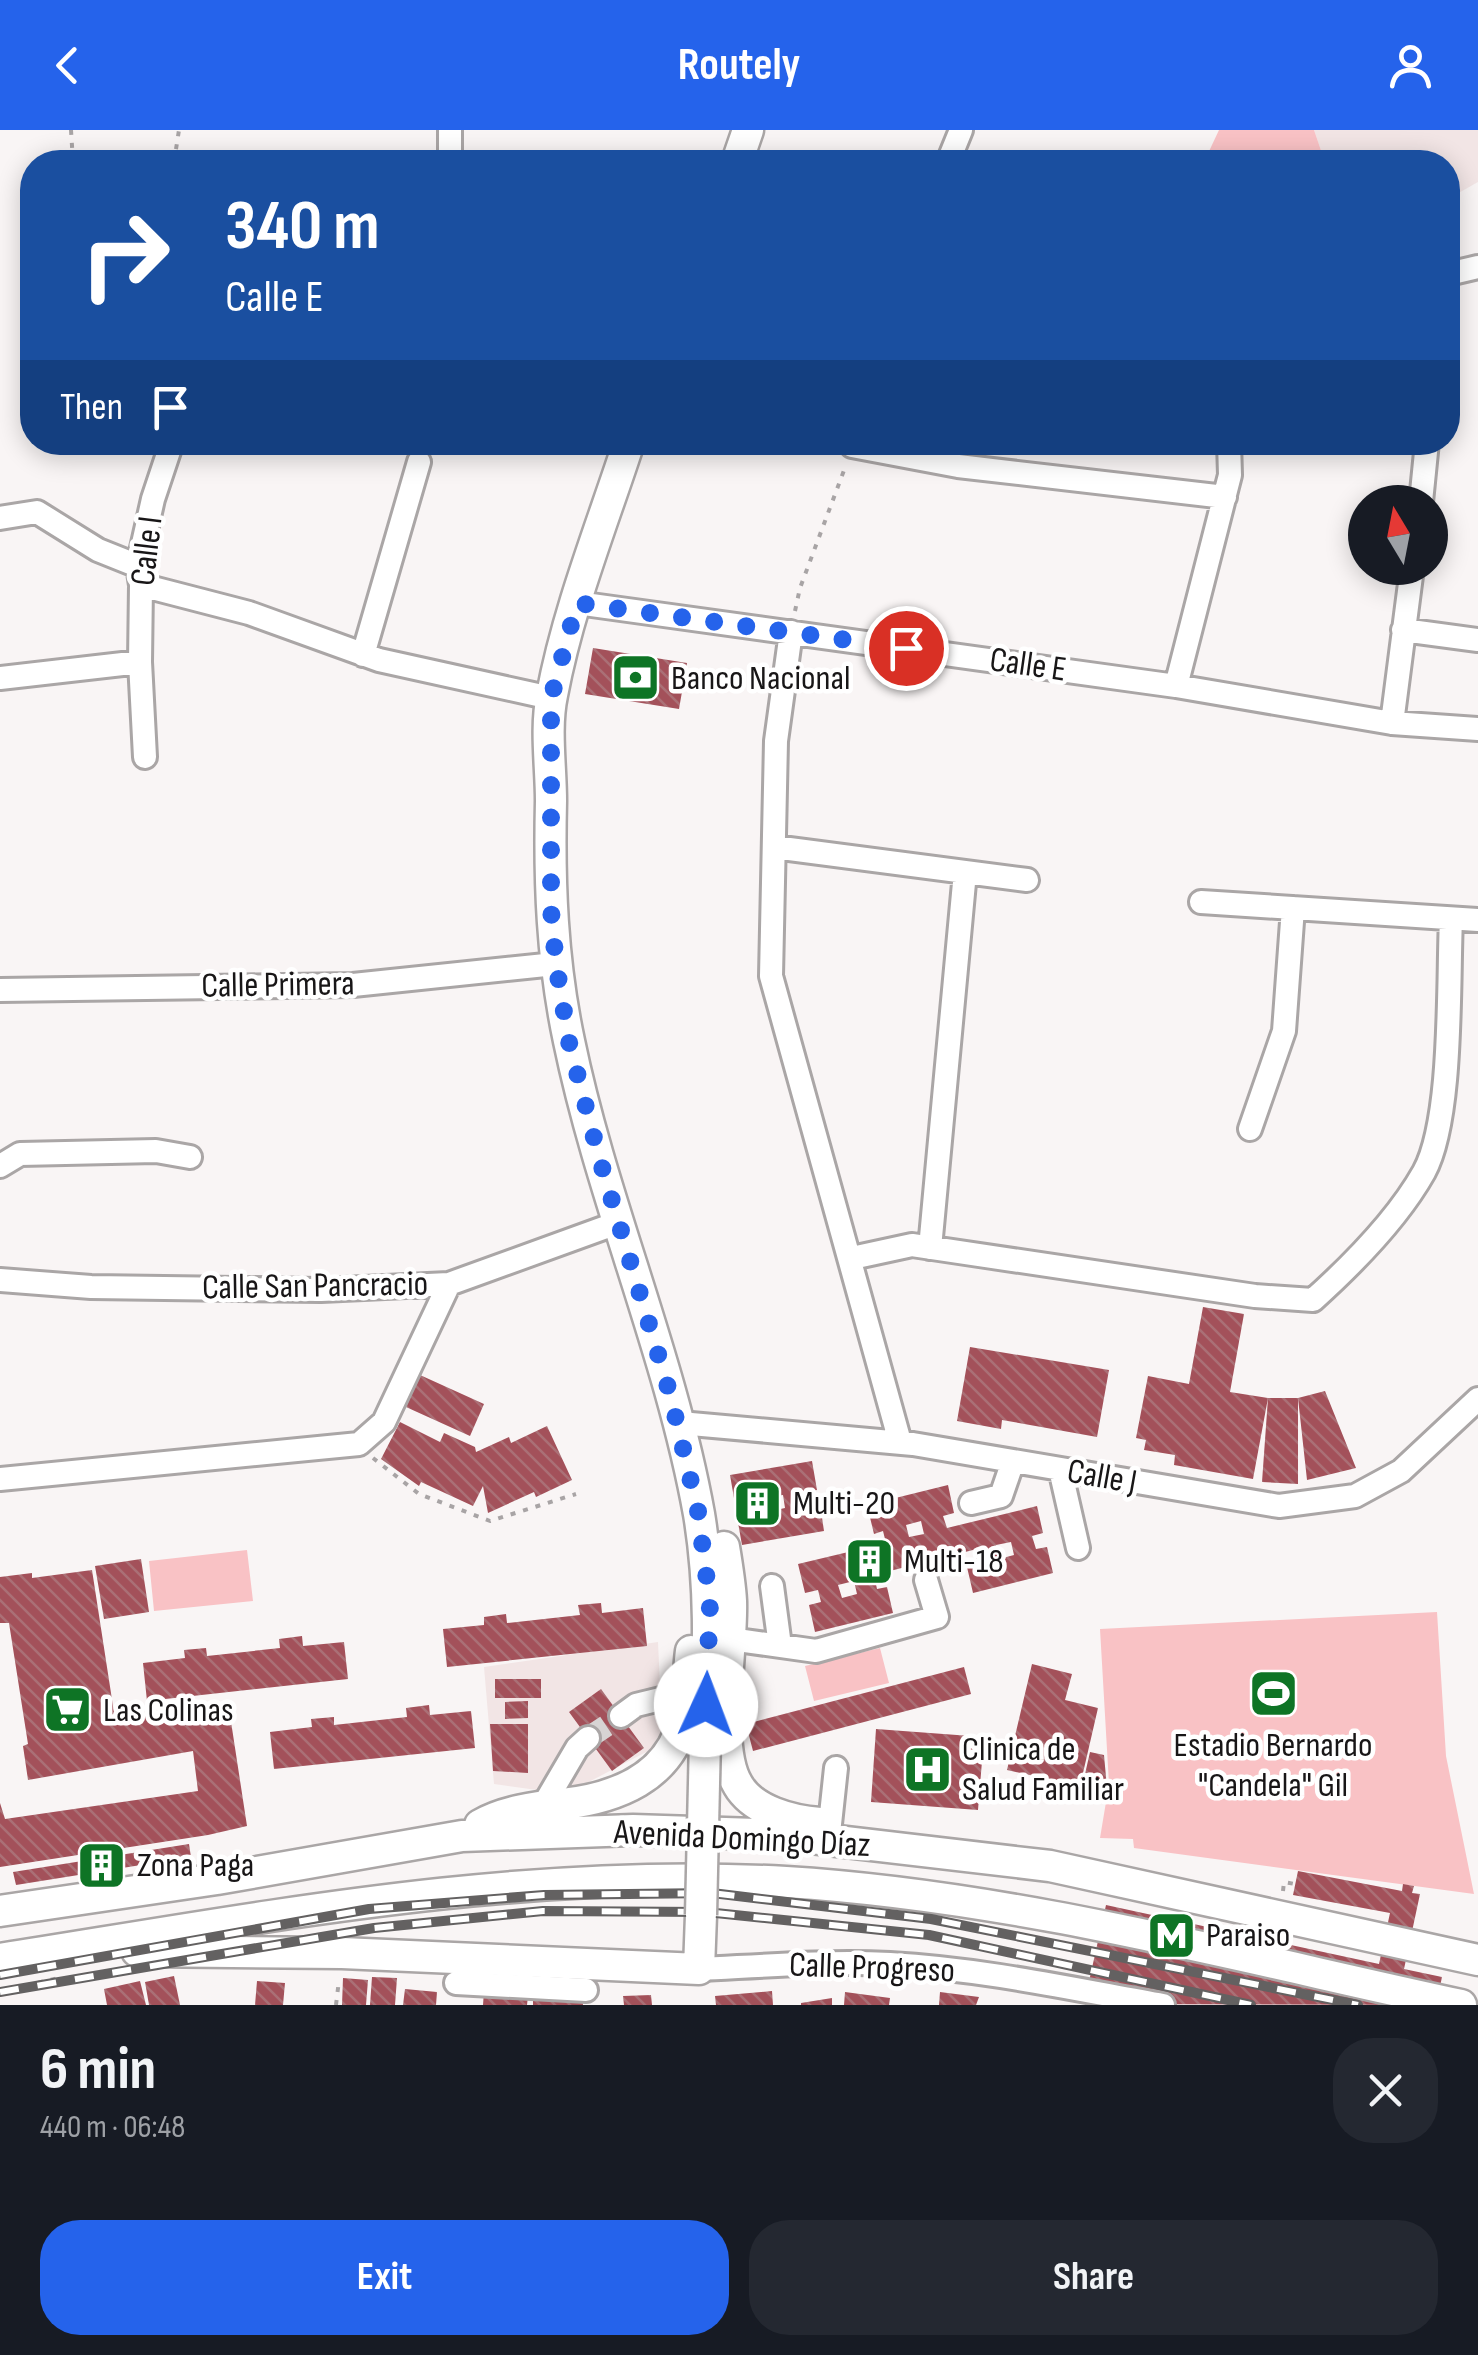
<!DOCTYPE html>
<meta charset="utf-8">
<style>
:root{--surface:#171b24;--page:#242831;--text:#f1f3f6;--muted:#9ea1a6;--accent:#2563eb}
body{margin:0;font-family:"Sofia Sans Condensed",sans-serif;background:var(--page);color:var(--text);height:100vh;display:flex;flex-direction:column;font-size:38px;white-space:nowrap}
*{box-sizing:border-box;margin:0}
p{font-size:32px;color:var(--muted)}
.icon{flex:none;width:55px;height:55px;fill:none;stroke:currentColor;stroke-width:2;stroke-linecap:round;stroke-linejoin:round}
.map{position:relative;height:1875px;overflow:hidden}
.panel{display:flex;flex-direction:column;background:var(--surface);flex:1}
.panel>*{flex:none}
.hud{position:absolute;left:20px;top:20px;width:1440px;height:305px;border-radius:40px;box-shadow:0 5px 25px #0003;background:#1a4fa0;color:#fff;overflow:hidden}
.needle{width:65px;rotate:350deg}
.fabs{position:absolute;left:1348px;top:355px;display:grid;gap:20px}
.fabs a{display:grid;place-items:center;width:100px;height:100px;border-radius:50%;background:var(--surface);box-shadow:0 5px 25px #0003;font-size:50px}
.pin{position:absolute;display:grid;place-items:center;width:85px;height:85px;color:#fff;margin:-42px;border:5px solid #fff;border-radius:50%;box-shadow:0 2px 10px #0007}
.me{position:absolute;width:110px;margin:-55px;rotate:2deg;stroke-linejoin:round;filter:drop-shadow(0 0 8px #0008)}
.turn{display:flex;align-items:center;gap:35px;height:210px;padding:0 40px;font-size:45px}
.turn .icon{width:130px;height:130px;stroke-width:2.5}
.turn b{display:block;font-size:70px;line-height:85px}
.then{display:flex;align-items:center;height:95px;padding:0 40px;background:#0003;gap:20px;font-size:38px}
.round{display:grid;place-items:center;flex:none;width:105px;height:105px;border-radius:40px;background:var(--page)}
.overview{display:flex;align-items:center;justify-content:space-between;height:170px;padding:0 40px}
h1{font-size:60px;font-weight:700;line-height:75px}
.cta{display:flex;gap:20px;margin-top:auto;padding:20px 40px}
.cta a{flex:1;height:115px;border-radius:40px;background:var(--accent);color:#fff;font-size:40px;font-weight:700;line-height:115px;text-align:center}
.cta a+a{background:var(--page);color:var(--text)}
header{display:flex;justify-content:space-between;align-items:center;height:130px;padding:0 40px;background:var(--accent);color:#fff;font-size:45px;font-weight:700}
.map>svg:first-child{display:block}
.built{fill:#f2e5e5}
.pitch{fill:#f9c2c5}
.building{fill:url(#building-back-hatch);fill-rule:evenodd}
.lines{fill:none;stroke-linecap:round;stroke-linejoin:round}
.minor-tunnel{stroke:#d7d4d4;stroke-width:22;stroke-dasharray:22 11;stroke-linecap:butt}
.minor-casing{stroke:#aaa6a6;stroke-width:28}
.major-casing{stroke:#aaa6a6;stroke-width:35}
.path{stroke:#a8a4a5;stroke-width:4;stroke-dasharray:5 8;stroke-linecap:butt}
.minor{stroke:#fff;stroke-width:22}
.major{stroke:#fff;stroke-width:30}
.rail-casing{stroke:#636161;stroke-width:10}
.rail{stroke:#fff;stroke-width:6;stroke-dasharray:19;stroke-linecap:butt}
.major-bridge-casing{stroke:#aaa6a6;stroke-width:35;stroke-linecap:butt}
.major-bridge{stroke:#fff;stroke-width:30}
.route{stroke:#2563eb;stroke-width:18;stroke-dasharray:0 32.4}
.labels{text-anchor:middle;dominant-baseline:central;stroke-width:9;stroke-linejoin:round;paint-order:stroke}
.street-label{font-size:35px;fill:#181617;stroke:#fff}
.poi-label{font-size:35px;fill:#181617;stroke:#fff;text-anchor:start}
</style>
<header><svg class="icon" aria-label="back" viewBox="0 0 24 24"><path d="M15 5l-7 7 7 7"/></svg>Routely<svg class="icon" aria-label="person" viewBox="0 0 24 24"><circle cx="12" cy="8" r="4"/><path d="M4 21q1-7 8-7t8 7"/></svg></header>
<div class="map">
<svg width="1478" height="1875" viewBox="0 0 1478 1875">
<defs>
<pattern id="building-back-hatch" width="6" height="6" patternUnits="userSpaceOnUse" patternTransform="scale(2.5)"><rect width="6" height="6" fill="#a3515a"/><path d="M-1 5l2 2M0 0l6 6M5-1l2 2" fill="none" stroke="#aa7076"/></pattern>
</defs>
<rect width="100%" height="100%" fill="#f9f5f5"/>
<path class="built" d="M 1314,0 L 1478,0 L 1478,52 L 1448,69 L 1448,32 L 1416,32 L 1412,26 L 1393,32 L 1325,32 Z
M 658,1512 L 662,1600 L 650,1620 L 581,1656 L 537,1660 L 494,1654 L 484,1537 Z"/>
<path class="pitch" d="M 1219,0 L 1314,0 L 1325,32 L 1204,32 Z
M 247,1420 L 253,1471 L 154,1481 L 149,1431 Z
M 1437,1482 L 1446,1626 L 1474,1764 L 1134,1718 L 1133,1709 L 1100,1708 L 1109,1654 L 1100,1499 Z
M 880,1518 L 889,1553 L 814,1571 L 805,1536 Z"/>
<path class="building" d="M 593,518 L 687,533 L 679,579 L 585,564 Z
M 1203,1177 L 1244,1184 L 1230,1262 L 1268,1268 L 1253,1349 L 1174,1335 L 1175,1325 L 1144,1320 L 1146,1310 L 1136,1308 L 1148,1246 L 1189,1254 Z
M 970,1217 L 1109,1240 L 1097,1307 L 1002,1290 L 1001,1299 L 957,1291 Z
M 420,1245 L 484,1274 L 470,1306 L 406,1277 Z
M 1325,1261 L 1356,1338 L 1307,1350 L 1298,1268 Z
M 1268,1268 L 1298,1268 L 1298,1354 L 1262,1352 Z
M 400,1292 L 440,1312 L 444,1303 L 475,1317 L 476,1322 L 509,1307 L 511,1313 L 547,1296 L 572,1350 L 536,1367 L 534,1362 L 488,1383 L 483,1356 L 473,1376 L 421,1352 L 419,1356 L 381,1329 Z
M 812,1331 L 817,1360 L 807,1362 L 810,1375 L 820,1374 L 824,1401 L 742,1415 L 737,1387 L 747,1385 L 745,1372 L 735,1374 L 730,1345 ZM 783,1365 L 785,1378 L 771,1381 L 769,1367 Z
M 948,1355 L 954,1383 L 943,1386 L 947,1398 L 1037,1376 L 1043,1403 L 1032,1406 L 1036,1419 L 1047,1417 L 1053,1443 L 973,1463 L 967,1437 L 977,1434 L 973,1420 L 874,1445 L 877,1459 L 887,1457 L 893,1483 L 815,1502 L 809,1475 L 821,1472 L 818,1460 L 805,1463 L 798,1434 L 886,1413 L 883,1401 L 874,1404 L 867,1375 ZM 921,1391 L 924,1404 L 909,1407 L 906,1395 ZM 1011,1412 L 1014,1425 L 999,1429 L 996,1415 ZM 854,1451 L 857,1464 L 842,1468 L 838,1455 Z
M 141,1429 L 149,1482 L 104,1489 L 95,1436 Z
M 92,1440 L 115,1589 L 228,1572 L 247,1696 L 208,1705 L 0,1737 L 0,1673 L 5,1689 L 198,1661 L 193,1621 L 28,1650 L 23,1616 L 28,1614 L 9,1493 L 0,1493 L 0,1447 L 32,1443 L 32,1448 Z
M 601,1473 L 602,1483 L 643,1478 L 647,1516 L 447,1537 L 443,1499 L 484,1495 L 484,1487 L 506,1484 L 507,1493 L 580,1485 L 578,1475 Z
M 302,1506 L 303,1516 L 344,1512 L 348,1549 L 147,1571 L 143,1533 L 185,1528 L 184,1520 L 206,1518 L 207,1526 L 280,1518 L 279,1509 Z
M 1032,1534 L 1072,1544 L 1065,1570 L 1098,1578 L 1080,1656 L 1007,1640 Z
M 964,1537 L 971,1564 L 753,1621 L 746,1594 Z
M 495,1549 L 541,1549 L 541,1568 L 495,1568 Z
M 601,1559 L 644,1618 L 612,1641 L 569,1582 Z
M 528,1571 L 528,1588 L 505,1589 L 505,1572 Z
M 429,1575 L 430,1585 L 471,1581 L 475,1618 L 274,1639 L 270,1602 L 312,1597 L 311,1589 L 334,1587 L 334,1595 L 407,1587 L 406,1578 Z
M 490,1594 L 528,1594 L 528,1643 L 493,1641 Z
M 876,1599 L 984,1607 L 978,1680 L 871,1672 Z
M 1090,1622 L 1104,1625 L 1107,1658 L 1083,1653 Z
M 189,1714 L 191,1727 L 16,1755 L 13,1742 Z
M 1298,1741 L 1402,1761 L 1403,1754 L 1414,1756 L 1412,1763 L 1420,1764 L 1404,1839 L 1442,1847 L 1436,1875 L 1084,1874 L 1106,1775 L 1379,1834 L 1390,1783 L 1293,1765 Z
M 174,1846 L 180,1875 L 149,1875 L 145,1852 Z
M 372,1847 L 397,1848 L 395,1875 L 370,1875 Z
M 343,1848 L 368,1850 L 366,1875 L 342,1875 Z
M 140,1851 L 146,1875 L 107,1875 L 104,1859 Z
M 257,1851 L 285,1853 L 283,1875 L 255,1875 Z
M 405,1859 L 437,1862 L 436,1875 L 403,1875 Z
M 484,1861 L 528,1866 L 527,1875 L 483,1875 Z
M 772,1861 L 773,1875 L 716,1875 L 715,1866 Z
M 845,1862 L 890,1868 L 889,1875 L 844,1875 Z
M 940,1862 L 979,1867 L 976,1875 L 939,1875 Z
M 533,1863 L 583,1864 L 583,1875 L 533,1875 Z
M 651,1865 L 652,1875 L 624,1875 L 623,1866 Z
M 832,1868 L 832,1875 L 801,1875 L 801,1873 Z"/>
<g class="lines">
<path class="minor-tunnel" d="M 588,1608 L 621,1586"/>
<defs>
<path id="minor" d="M 450,0 L 450,32
M 948,32 L 961,0
M 1448,144 L 1478,137
M 854,312 L 852,316 L 958,336 L 1225,367
M 1421,372 L 1427,312
M 0,388 L 37,382 L 98,420 L 138,436
M 141,455 L 249,483 L 379,530 L 551,568
M 577,473 L 1176,556 L 1392,593 L 1478,599
M 1403,500 L 1478,510
M 791,502 L 776,611 L 771,846 L 900,1312
M 363,525 L 419,332
M 0,548 L 140,532
M 1176,556 L 1230,345 L 1229,312
M 1392,593 L 1412,438
M 145,627 L 140,532 L 141,455 L 138,436 L 153,369 L 172,312
M 774,717 L 1027,750
M 1201,772 L 1478,790
M 0,860 L 353,855 L 555,834
M 1250,999 L 1284,901 L 1293,778
M 0,1036 L 20,1024 L 156,1021 L 190,1027
M 930,1118 L 965,742
M 852,1128 L 912,1115 L 1255,1166 L 1313,1170 C 1353,1134 1397,1090 1424,1042 C 1453,989 1448,852 1451,789
M 0,1150 L 91,1157 L 321,1160 L 449,1154 L 620,1092
M 691,1294 L 913,1314 L 1279,1376 L 1355,1366 L 1401,1341 L 1478,1269
M 1060,1339 L 1078,1418
M 0,1349 L 359,1314 L 384,1292 L 449,1154
M 971,1373 L 1001,1366 L 1013,1331
M 772,1456 L 780,1516
M 730,1509 L 816,1521 L 937,1487 L 926,1450
M 621,1586 L 636,1575 L 685,1563
M 543,1676 L 577,1618 L 588,1608
M 830,1694 L 836,1638
M 699,1839 C 763,1836 827,1831 890,1834 C 982,1839 1073,1859 1163,1875
M 456,1853 L 586,1860"/>
<path id="major" d="M 737,32 L 748,0
M 629,312 C 602,395 568,479 552,565 C 545,598 551,637 551,671 C 549,752 552,831 569,911 C 602,1071 670,1223 699,1384 C 712,1462 708,1531 705,1609
M 724,1417 C 727,1435 730,1453 731,1471 C 733,1518 714,1617 738,1655 C 753,1681 792,1691 820,1693
M 480,1695 C 504,1681 536,1677 563,1674 C 616,1668 669,1648 683,1591 C 689,1569 688,1544 691,1521
M 0,1781 L 217,1749 L 462,1706 L 633,1700 L 786,1705 L 1050,1736 L 1478,1830
M 137,1821 L 342,1823 L 699,1839 L 701,1785
M 0,1829 C 260,1788 521,1737 786,1752 C 1014,1766 1238,1827 1461,1875"/>
</defs>
<use href="#minor" class="minor-casing"/>
<use href="#major" class="major-casing"/>
<path class="path" d="M 71,0 L 73,32
M 174,32 L 179,0
M 795,481 L 800,458 L 846,335
M 373,1328 L 419,1364 L 490,1391 L 576,1364
M 1283,1761 L 1284,1752 L 1295,1754
M 0,1861 L 59,1848
M 336,1875 L 339,1850"/>
<use href="#minor" class="minor"/>
<use href="#major" class="major"/>
<defs>
<path id="rail" d="M 0,1845 L 369,1779 L 544,1765 L 712,1763 L 931,1789 L 1358,1875
M 0,1862 L 374,1798 L 543,1781 L 706,1782 L 929,1805 L 1251,1875"/>
</defs>
<use href="#rail" class="rail-casing"/>
<use href="#rail" class="rail"/>
<defs>
<path id="major-bridge" d="M 701,1785 L 705,1609"/>
</defs>
<use href="#major-bridge" class="major-bridge-casing"/>
<use href="#major-bridge" class="major-bridge"/>
</g>
<g class="lines">
<path class="route" d="M 706,1575 L 710,1474 L 698,1381 L 670,1264 L 599,1027 L 569,912 L 556,834 L 551,780 L 551,568 L 577,473 L 906,518"/>
</g>
<defs>
<symbol id="bank-square" viewBox="-11 -11 22 22"><rect x="-9" y="-9" width="18" height="18" rx="4" fill="#0e7425" stroke="#fff"/><path d="M-6-4H6V4H-6ZM0-2.3a2.3 2.3 0 1 0 0 4.6a2.3 2.3 0 1 0 0-4.6Z" fill="#fff"/></symbol>
<symbol id="building-square" viewBox="-11 -11 22 22"><rect x="-9" y="-9" width="18" height="18" rx="4" fill="#0e7425" stroke="#fff"/><path d="M-4-6H4V6H1V3H-1V6H-4ZM-2.5-4.3h1.7v1.8h-1.7ZM.8-4.3h1.7v1.8H.8ZM-2.5-1h1.7V.8h-1.7ZM.8-1h1.7V.8H.8Z" fill="#fff"/></symbol>
<symbol id="stadium-square" viewBox="-11 -11 22 22"><rect x="-9" y="-9" width="18" height="18" rx="4" fill="#0e7425" stroke="#fff"/><path d="M0-5a6.5 5 0 1 0 0 10a6.5 5 0 1 0 0-10ZM-3.5-1.8h7v3.6h-7Z" fill="#fff"/></symbol>
<symbol id="supermarket-square" viewBox="-11 -11 22 22"><rect x="-9" y="-9" width="18" height="18" rx="4" fill="#0e7425" stroke="#fff"/><path d="M-6-5.5h2.5l.6 2H6L4.5 2H-2.5L-4.4-4H-6ZM-1.5 3.2a1.3 1.3 0 1 0 .1 0ZM3 3.2a1.3 1.3 0 1 0 .1 0Z" fill="#fff"/></symbol>
<symbol id="hospital-square" viewBox="-11 -11 22 22"><rect x="-9" y="-9" width="18" height="18" rx="4" fill="#0e7425" stroke="#fff"/><path d="M-5-5h3v3.5h4V-5h3V5h-3V1.5h-4V5h-3Z" fill="#fff"/></symbol>
<symbol id="metro-square" viewBox="-11 -11 22 22"><rect x="-9" y="-9" width="18" height="18" rx="4" fill="#0e7425" stroke="#fff"/><path d="M-5.5 5V-5H-3L0 0L3-5H5.5V5H3V-.5L0 4L-3-.5V5Z" fill="#fff"/></symbol>
</defs>
<g fill-rule="evenodd">
<use href="#bank-square" x="608" y="520" width="55" height="55"/>
<use href="#building-square" x="730" y="1346" width="55" height="55"/>
<use href="#building-square" x="842" y="1404" width="55" height="55"/>
<use href="#stadium-square" x="1246" y="1536" width="55" height="55"/>
<use href="#supermarket-square" x="40" y="1552" width="55" height="55"/>
<use href="#hospital-square" x="900" y="1612" width="55" height="55"/>
<use href="#building-square" x="74" y="1708" width="55" height="55"/>
<use href="#metro-square" x="1144" y="1778" width="55" height="55"/>
</g>
<g class="labels">
<g class="street-label">
<text transform="translate(147 421) rotate(-83)">Calle I</text>
<text transform="translate(1028 535) rotate(8)">Calle E</text>
<text transform="translate(278 855) rotate(-1)">Calle Primera</text>
<text transform="translate(315 1156) rotate(-1)">Calle San Pancracio</text>
<text transform="translate(1102 1347) rotate(10)">Calle J</text>
<text transform="translate(742 1709) rotate(3)">Avenida Domingo Díaz</text>
<text transform="translate(872 1838) rotate(2)">Calle Progreso</text>
</g>
<g class="poi-label">
<text x="671" y="548">Banco Nacional</text>
<text x="793" y="1373">Multi-20</text>
<text x="904" y="1431">Multi-18</text>
<text x="103" y="1580">Las Colinas</text>
<text x="1273" y="1615" text-anchor="middle">Estadio Bernardo<tspan x="1273" dy="40">"Candela" Gil</tspan></text>
<text x="962" y="1619">Clinica de<tspan x="962" dy="40">Salud Familiar</tspan></text>
<text x="137" y="1735">Zona Paga</text>
<text x="1206" y="1805">Paraiso</text>
</g>
</g>
</svg>
<div class="fabs">
<a><svg class="needle" viewBox="-14 -14 28 28"><path d="M0-13l5 13h-10z" fill="#e53935"/><path d="M0 13l5-13h-10z" fill="#9ea1a6"/></svg></a>
</div>
<div class="pin" style="left:906px;top:518px;background:#d93025"><svg class="icon" aria-label="arrive" viewBox="0 0 24 24"><path d="M6 21V4h12l-3 4 3 4H6"/></svg></div>
<svg class="me" style="left:706px;top:1575px" viewBox="-20 -20 40 40"><circle r="19" fill="#fff"/><path d="M0-13L10 11 0 6-10 11z" fill="#2563eb"/></svg>
<div class="hud">
<div class="turn"><svg class="icon" aria-label="right" viewBox="0 0 24 24"><path d="M7 20v-9h11M14 6l5 5-5 5"/></svg><div><b>340 m</b>Calle E</div></div>
<div class="then">Then<svg class="icon" aria-label="arrive" viewBox="0 0 24 24"><path d="M6 21V4h12l-3 4 3 4H6"/></svg></div>
</div>
</div>
<section class="panel">
<div class="overview"><div><h1>6 min</h1><p>440 m · 06:48</p></div><a class="round"><svg class="icon" aria-label="close" viewBox="0 0 24 24"><path d="M6 6l12 12M18 6L6 18"/></svg></a></div>
<div class="cta"><a>Exit</a><a>Share</a></div>
</section>
